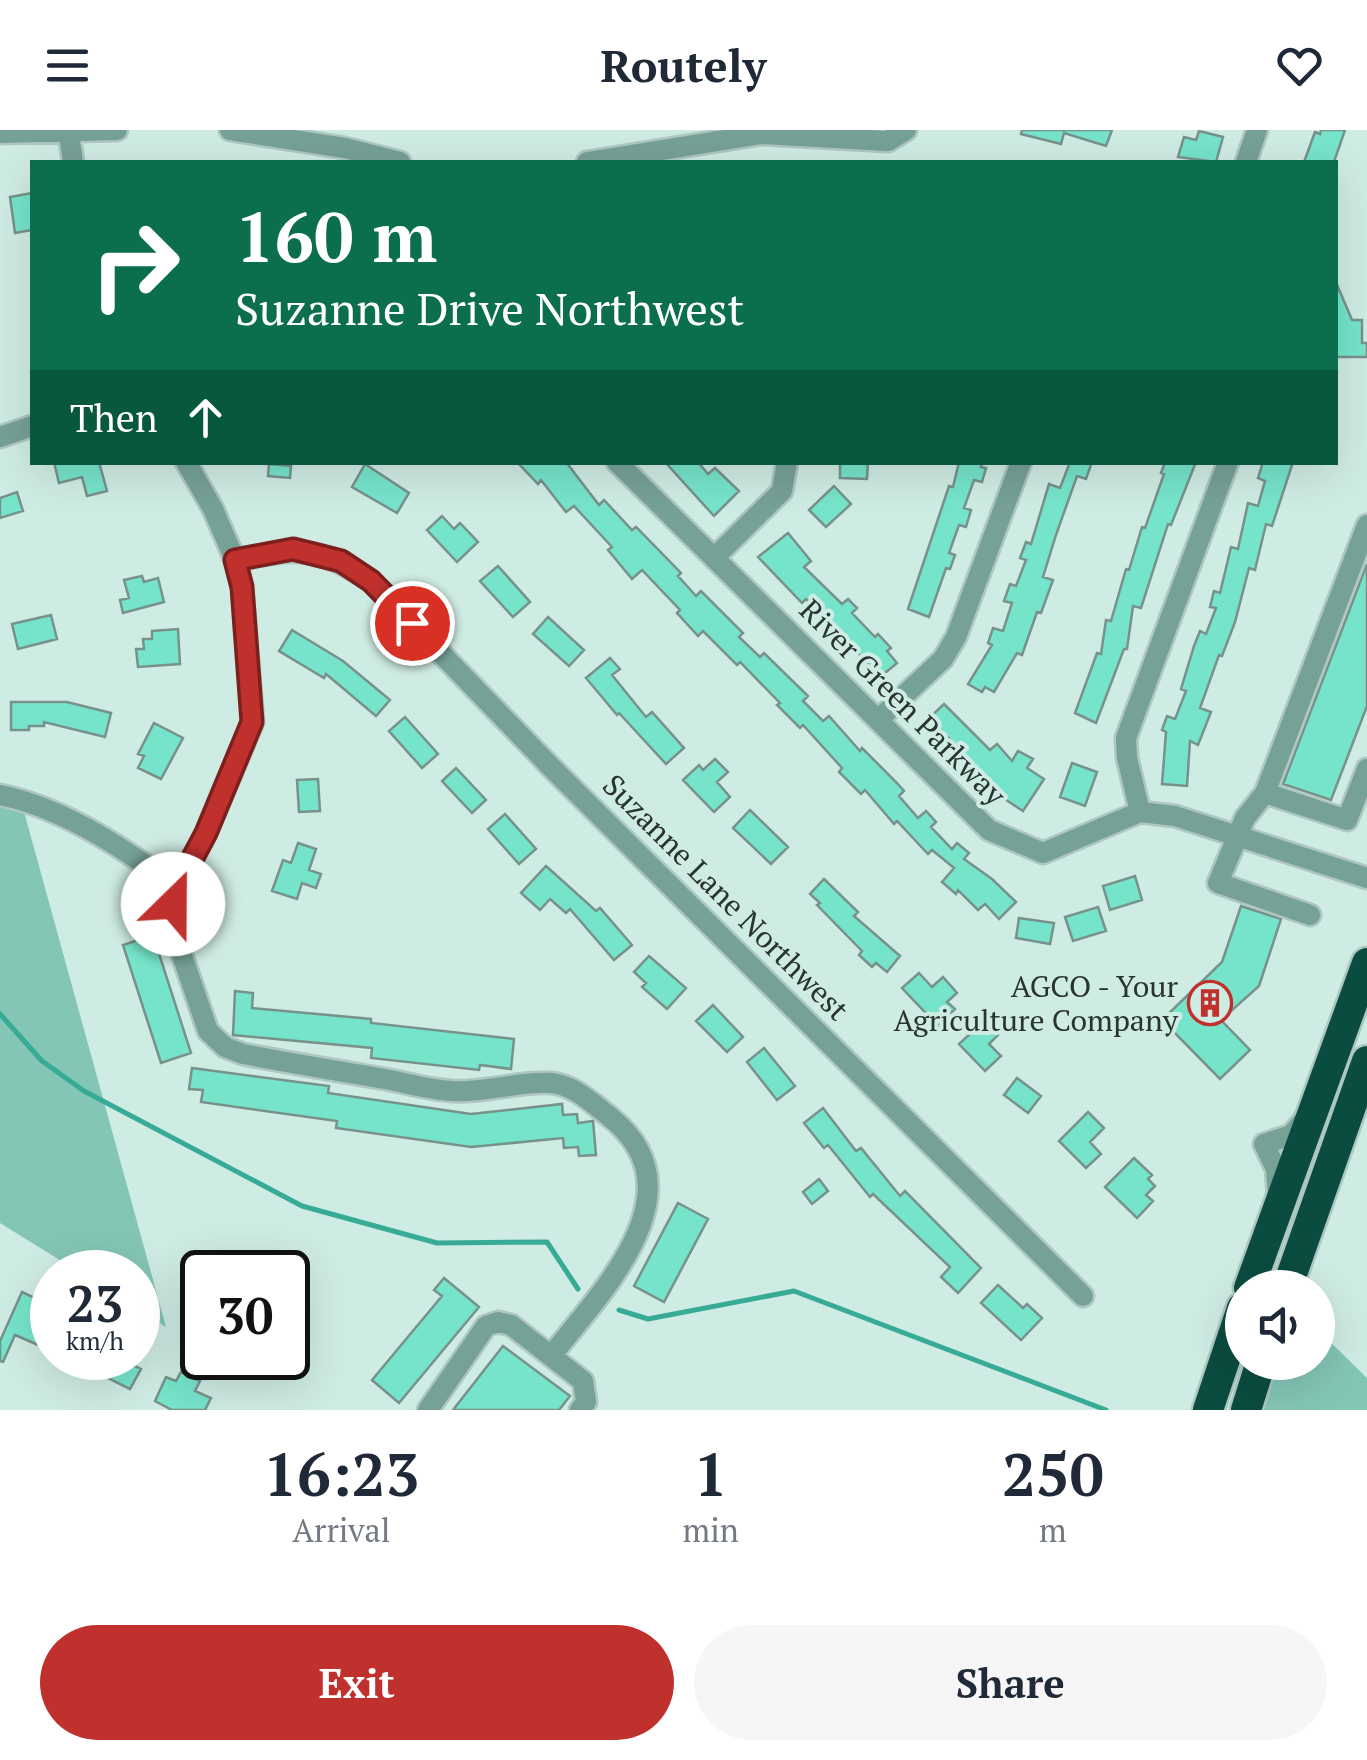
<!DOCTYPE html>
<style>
:root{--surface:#fff;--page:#f6f6f7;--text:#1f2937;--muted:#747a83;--accent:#c0312d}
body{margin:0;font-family:"PT Serif",serif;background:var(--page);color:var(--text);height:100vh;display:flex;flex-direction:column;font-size:38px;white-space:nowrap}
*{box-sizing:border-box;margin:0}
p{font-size:32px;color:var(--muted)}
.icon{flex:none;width:55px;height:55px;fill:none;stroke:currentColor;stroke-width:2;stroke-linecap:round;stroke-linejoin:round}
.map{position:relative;height:1280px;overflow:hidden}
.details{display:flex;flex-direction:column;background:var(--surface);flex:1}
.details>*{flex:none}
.guide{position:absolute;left:30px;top:30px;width:1308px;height:305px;border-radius:0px;box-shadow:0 10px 40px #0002;background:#0b6e4f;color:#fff;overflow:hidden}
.fabs{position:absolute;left:1225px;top:1140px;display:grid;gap:20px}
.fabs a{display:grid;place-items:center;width:110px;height:110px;border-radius:50%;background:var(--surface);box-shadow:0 10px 40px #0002;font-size:50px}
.speed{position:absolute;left:30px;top:1120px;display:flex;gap:20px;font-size:50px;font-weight:700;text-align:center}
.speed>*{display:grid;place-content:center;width:130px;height:130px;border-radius:50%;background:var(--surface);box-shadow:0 10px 40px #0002;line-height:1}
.speed small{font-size:25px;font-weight:400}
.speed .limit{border:5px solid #111;border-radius:15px;background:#fff;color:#111}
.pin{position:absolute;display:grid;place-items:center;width:85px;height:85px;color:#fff;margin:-42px;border:5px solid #fff;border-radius:50%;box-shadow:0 2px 10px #0007}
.me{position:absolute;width:110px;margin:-55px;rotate:23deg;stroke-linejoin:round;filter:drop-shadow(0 0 8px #0008)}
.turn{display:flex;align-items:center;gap:35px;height:210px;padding:0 40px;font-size:45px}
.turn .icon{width:130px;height:130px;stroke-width:2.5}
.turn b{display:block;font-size:70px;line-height:85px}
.then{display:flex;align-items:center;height:95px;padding:0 40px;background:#0003;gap:20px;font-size:38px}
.eta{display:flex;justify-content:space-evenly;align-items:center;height:170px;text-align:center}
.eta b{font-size:60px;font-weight:800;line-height:70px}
.primary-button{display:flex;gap:20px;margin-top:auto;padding:20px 40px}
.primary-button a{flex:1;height:115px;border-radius:60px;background:var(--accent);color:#fff;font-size:40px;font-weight:800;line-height:115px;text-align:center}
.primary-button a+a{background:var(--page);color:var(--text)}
header{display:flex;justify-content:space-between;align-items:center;height:130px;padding:0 40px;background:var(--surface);font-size:45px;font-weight:800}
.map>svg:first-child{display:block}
.green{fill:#84c6b6}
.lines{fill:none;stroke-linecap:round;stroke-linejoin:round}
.stream{stroke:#37ab95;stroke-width:5}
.building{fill:#76e4cb;stroke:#77928b;stroke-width:2.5}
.minor-casing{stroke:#aec7c0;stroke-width:25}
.highway-casing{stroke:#aec7c0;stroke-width:35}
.minor{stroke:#76a196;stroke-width:20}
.highway{stroke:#0b4c40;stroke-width:30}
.route-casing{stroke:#7d201d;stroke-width:25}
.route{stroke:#c0312d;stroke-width:18}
.labels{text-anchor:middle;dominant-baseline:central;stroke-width:8;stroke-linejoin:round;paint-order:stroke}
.street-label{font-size:30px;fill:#293431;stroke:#cfece4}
.poi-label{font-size:30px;fill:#293431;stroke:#cfece4;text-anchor:end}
</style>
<header><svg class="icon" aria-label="menu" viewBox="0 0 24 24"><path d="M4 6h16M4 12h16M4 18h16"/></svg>Routely<svg class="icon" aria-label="heart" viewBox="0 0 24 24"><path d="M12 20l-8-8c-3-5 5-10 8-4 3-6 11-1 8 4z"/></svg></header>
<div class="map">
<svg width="1367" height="1280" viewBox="0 0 1367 1280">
<rect width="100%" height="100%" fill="#cfece4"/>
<path class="green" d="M 0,674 L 23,678 L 166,1197 L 138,1179 L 138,1142 L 79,1142 L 0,1093 Z
M 1318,1200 L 1367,1248 L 1367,1280 L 1230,1280 L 1252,1233 L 1318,1232 Z"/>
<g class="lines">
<path class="stream" d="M 0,884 L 42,931 L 84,961 L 302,1076 L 437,1113 L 547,1112 L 578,1159
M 619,1180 L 648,1189 L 794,1161 L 1106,1280"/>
</g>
<path class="building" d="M 1022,0 L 1112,0 L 1106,16 L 1064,3 L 1061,14 L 1021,4 Z
M 1321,0 L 1345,0 L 1334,32 L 1304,32 L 1315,2 L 1320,4 Z
M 1199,1 L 1223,7 L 1216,32 L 1178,27 L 1184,7 L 1196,10 Z
M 32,63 L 32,100 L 15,103 L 10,67 Z
M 1335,150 L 1352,190 L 1362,190 L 1362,213 L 1367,213 L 1367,227 L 1335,227 Z
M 54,332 L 99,332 L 107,361 L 87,366 L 82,347 L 59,353 Z
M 517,332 L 566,332 L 599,375 L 604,370 L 632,400 L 636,397 L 681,443 L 678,446 L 696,466 L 701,461 L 743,503 L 739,507 L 760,527 L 764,523 L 808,566 L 803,571 L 823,591 L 829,586 L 860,621 L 862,618 L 897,653 L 904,661 L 899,666 L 918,688 L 926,681 L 936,692 L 931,697 L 952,719 L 957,713 L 969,723 L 964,729 L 992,749 L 1016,772 L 999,789 L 985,774 L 978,780 L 958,760 L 956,764 L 942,752 L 954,738 L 932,720 L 928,724 L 897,691 L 894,694 L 865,660 L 861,664 L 839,642 L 842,638 L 803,595 L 800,598 L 777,575 L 780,573 L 740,532 L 737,535 L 703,501 L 698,506 L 677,483 L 680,480 L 642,440 L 632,449 L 608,420 L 612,417 L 574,376 L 566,382 L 541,350 L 538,354 Z
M 665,332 L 698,332 L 708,344 L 715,338 L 739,361 L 714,386 Z
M 840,332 L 868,332 L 867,349 L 840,348 Z
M 959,332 L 982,332 L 981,337 L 986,338 L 982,352 L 974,350 L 964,378 L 971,380 L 966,397 L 959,395 L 949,423 L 955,425 L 950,439 L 946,438 L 929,487 L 908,479 L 949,356 L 953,357 Z
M 1070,332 L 1092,332 L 1086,349 L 1077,346 L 1056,405 L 1043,447 L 1053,450 L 1041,483 L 1037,482 L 1022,525 L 1017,523 L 994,562 L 985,557 L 982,562 L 968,554 L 992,515 L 988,513 L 993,498 L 1003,501 L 1012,473 L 1004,471 L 1010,454 L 1016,456 L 1026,430 L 1020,428 L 1026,412 L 1031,414 L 1049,354 L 1060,358 Z
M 1165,332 L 1196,332 L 1171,395 L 1168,394 L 1141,478 L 1133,476 L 1127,519 L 1124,519 L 1096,593 L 1075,583 L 1097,523 L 1101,524 L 1106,490 L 1111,491 L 1126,439 L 1129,440 L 1142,397 L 1145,398 L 1164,344 L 1161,343 Z
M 1263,332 L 1293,332 L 1272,396 L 1266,394 L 1255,440 L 1249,438 L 1235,492 L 1222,526 L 1219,525 L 1200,578 L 1211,582 L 1198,615 L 1190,611 L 1187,656 L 1162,654 L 1166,602 L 1162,600 L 1167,586 L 1175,589 L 1186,561 L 1181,559 L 1194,516 L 1200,501 L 1206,504 L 1216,478 L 1210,477 L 1214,461 L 1220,463 L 1231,417 L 1238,419 L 1248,373 L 1258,376 L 1265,351 L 1258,348 Z
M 269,334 L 291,336 L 290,348 L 268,346 Z
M 365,334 L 409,363 L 397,383 L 352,357 Z
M 834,356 L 851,374 L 826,397 L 809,380 Z
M 17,362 L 23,381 L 0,388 L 0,368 Z
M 442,386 L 454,399 L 460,393 L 478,412 L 457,432 L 427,400 Z
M 788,403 L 811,431 L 804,437 L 842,474 L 848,469 L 857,478 L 852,483 L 875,507 L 878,504 L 891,518 L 887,521 L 897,533 L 879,548 L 839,500 L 834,505 L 823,493 L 826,489 L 806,469 L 802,473 L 758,427 Z
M 1367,434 L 1367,576 L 1331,670 L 1283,654 Z
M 498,436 L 530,472 L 513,487 L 480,451 Z
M 142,446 L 144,452 L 158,448 L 164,472 L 123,483 L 120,470 L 129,468 L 124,450 Z
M 51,485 L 57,509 L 18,519 L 12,494 Z
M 548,487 L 584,520 L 569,536 L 533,504 Z
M 178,499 L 180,534 L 138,537 L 136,519 L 144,519 L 143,509 L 152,509 L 152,501 Z
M 292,500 L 343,531 L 390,570 L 376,586 L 326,544 L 324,548 L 279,521 Z
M 610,528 L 620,539 L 612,545 L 646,587 L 652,582 L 684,618 L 666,634 L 619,583 L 617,585 L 586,548 Z
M 11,572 L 67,572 L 111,583 L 105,607 L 44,592 L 44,596 L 29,596 L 29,600 L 11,600 Z
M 944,574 L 990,620 L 997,614 L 1012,631 L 1018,621 L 1033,629 L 1027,638 L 1044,649 L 1023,681 L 988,658 L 954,613 L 940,600 L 936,605 L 924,593 Z
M 405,587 L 438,624 L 422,638 L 389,601 Z
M 154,593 L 183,608 L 161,649 L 138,638 L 144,626 L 138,624 Z
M 715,629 L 728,642 L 717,652 L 730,667 L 714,682 L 683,650 L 699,635 L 703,640 Z
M 1072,633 L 1097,642 L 1085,676 L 1060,667 Z
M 456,638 L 486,670 L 472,683 L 442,651 Z
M 318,649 L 320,681 L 299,682 L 297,650 Z
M 750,680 L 788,717 L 771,734 L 733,698 Z
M 505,684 L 536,719 L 519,734 L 488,699 Z
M 298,713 L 316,719 L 309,740 L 321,744 L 316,758 L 302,753 L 297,769 L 272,761 L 283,730 L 291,733 Z
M 546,736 L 596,781 L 600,778 L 632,815 L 614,830 L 570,779 L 566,783 L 550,769 L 540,780 L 521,763 Z
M 1135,746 L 1142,770 L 1110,780 L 1103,756 Z
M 824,749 L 858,782 L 854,786 L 900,826 L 887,842 L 876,833 L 872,837 L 859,825 L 862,821 L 817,775 L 820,773 L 810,764 Z
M 1241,776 L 1281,789 L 1259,856 L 1221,890 L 1250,920 L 1220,949 L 1162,890 L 1222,832 Z
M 1098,777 L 1106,801 L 1073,811 L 1065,787 Z
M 1019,788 L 1054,793 L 1050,814 L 1016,808 Z
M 153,805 L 191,923 L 161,933 L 123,815 Z
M 649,826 L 686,858 L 667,879 L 642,857 L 646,853 L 634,842 Z
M 919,843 L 932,857 L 943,847 L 957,863 L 947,872 L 955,879 L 938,896 L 902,858 Z
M 235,861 L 253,863 L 252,878 L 371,889 L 371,893 L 514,909 L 511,939 L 480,935 L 479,940 L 371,928 L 372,918 L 233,905 Z
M 713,875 L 743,907 L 727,922 L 696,891 Z
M 984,891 L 998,905 L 989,914 L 1001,926 L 985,941 L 959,914 Z
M 764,918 L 795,956 L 777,970 L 747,932 Z
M 192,938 L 329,956 L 328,963 L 471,984 L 562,974 L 563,985 L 577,984 L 578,993 L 593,991 L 596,1025 L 579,1026 L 578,1017 L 564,1018 L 563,1008 L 471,1017 L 336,998 L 337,991 L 201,972 L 203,960 L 189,959 Z
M 1017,948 L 1041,966 L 1028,983 L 1004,965 Z
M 823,978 L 856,1021 L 861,1018 L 900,1066 L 905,1061 L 981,1138 L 958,1163 L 941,1147 L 950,1137 L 873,1064 L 870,1067 L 828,1015 L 824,1018 L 804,993 Z
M 1088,982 L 1104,998 L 1090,1012 L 1101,1024 L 1086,1038 L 1059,1011 Z
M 1134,1028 L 1152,1045 L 1148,1049 L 1155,1056 L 1146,1065 L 1153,1071 L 1137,1088 L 1105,1057 Z
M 819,1049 L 828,1061 L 812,1074 L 803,1062 Z
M 678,1073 L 708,1089 L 664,1172 L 634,1156 Z
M 444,1148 L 479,1177 L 399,1273 L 372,1250 L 442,1166 L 434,1160 Z
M 998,1155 L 1023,1178 L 1027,1174 L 1042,1188 L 1021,1210 L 981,1173 Z
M 22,1162 L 37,1169 L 35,1173 L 52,1181 L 48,1194 L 52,1196 L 52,1221 L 15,1205 L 3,1232 L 0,1231 L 0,1211 Z
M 503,1216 L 570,1266 L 559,1280 L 453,1280 Z
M 68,1228 L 119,1228 L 141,1239 L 130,1259 Z
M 181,1242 L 200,1251 L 195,1261 L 211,1268 L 205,1280 L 172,1280 L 155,1271 L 166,1247 L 176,1251 Z"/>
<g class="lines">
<defs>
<path id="minor" d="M 230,0 L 345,18 L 400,32
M 0,3 L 117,0
M 69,4 L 73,32
M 587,32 L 762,4 L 888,11 L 906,0
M 1246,32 L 1257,0
M 0,307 L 32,296
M 617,332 L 989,700 L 1043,723 L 1140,682 L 1175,686 L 1367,748
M 714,428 L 782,361 L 787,332
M 235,430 C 297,418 317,415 371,451 L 549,635 L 1083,1166
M 880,588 L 943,529 L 956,507 L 1021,332
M 1265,663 L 1367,395
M 0,665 C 60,677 119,715 168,751 L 180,751 L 206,703 L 253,592 L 242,457 L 235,430 L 213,379 L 186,332
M 1140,682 L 1127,628 L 1126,608 L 1228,332
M 173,751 L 172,796 L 208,901 L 225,917 L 243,924 C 290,933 338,941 385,949 C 407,953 430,960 453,961 C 485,963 518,951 551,953 C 574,955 592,973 610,987 C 703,1061 601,1162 551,1226
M 1310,785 L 1218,753 L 1245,688 L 1265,663 L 1347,690 L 1367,639
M 1278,1065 L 1276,1039 L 1264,1014 L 1291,1005 L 1306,988
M 428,1280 L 486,1196 L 498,1192 L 511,1195 L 583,1251 L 586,1272 L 580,1280"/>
<path id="highway" d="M 1249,1158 L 1367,833
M 1287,1158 L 1367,931
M 1208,1280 L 1242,1178
M 1246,1280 L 1261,1232"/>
</defs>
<use href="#minor" class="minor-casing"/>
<use href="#highway" class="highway-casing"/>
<use href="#minor" class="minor"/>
<use href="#highway" class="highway"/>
</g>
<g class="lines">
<defs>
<path id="route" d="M 173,774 L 174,751 L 180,752 L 206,703 L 252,592 L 242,457 L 235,430 L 293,419 L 341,431 L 371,451 L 412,493"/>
</defs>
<use href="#route" class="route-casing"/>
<use href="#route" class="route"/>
</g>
<defs>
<symbol id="building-ring" viewBox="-11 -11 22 22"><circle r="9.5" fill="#cfece4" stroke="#c0312d" stroke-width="1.5"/><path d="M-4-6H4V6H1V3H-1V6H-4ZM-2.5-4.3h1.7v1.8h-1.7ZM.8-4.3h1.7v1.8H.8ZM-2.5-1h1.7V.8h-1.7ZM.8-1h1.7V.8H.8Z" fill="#c0312d"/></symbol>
</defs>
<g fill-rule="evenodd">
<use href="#building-ring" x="1185" y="848" width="50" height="50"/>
</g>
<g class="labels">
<g class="street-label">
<text transform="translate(903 572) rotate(45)">River Green Parkway</text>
<text transform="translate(726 767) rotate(45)">Suzanne Lane Northwest</text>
</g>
<g class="poi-label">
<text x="1178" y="856">AGCO - Your<tspan x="1178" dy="34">Agriculture Company</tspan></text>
</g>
</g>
</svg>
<div class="fabs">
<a><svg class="icon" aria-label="sound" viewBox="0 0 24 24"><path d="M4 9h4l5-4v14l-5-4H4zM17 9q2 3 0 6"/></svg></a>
</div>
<div class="speed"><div>23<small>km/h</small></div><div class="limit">30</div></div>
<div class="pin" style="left:412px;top:493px;background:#d93025"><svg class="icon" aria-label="arrive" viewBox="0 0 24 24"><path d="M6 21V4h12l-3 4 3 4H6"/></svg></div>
<svg class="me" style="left:173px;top:774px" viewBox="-20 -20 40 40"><circle r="19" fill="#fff"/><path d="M0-13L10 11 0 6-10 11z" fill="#c0312d"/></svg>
<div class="guide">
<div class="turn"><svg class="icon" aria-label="right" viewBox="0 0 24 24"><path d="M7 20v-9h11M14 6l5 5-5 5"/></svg><div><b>160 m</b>Suzanne Drive Northwest</div></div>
<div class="then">Then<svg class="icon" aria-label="ahead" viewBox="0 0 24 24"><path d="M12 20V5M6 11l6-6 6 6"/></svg></div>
</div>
</div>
<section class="details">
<div class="eta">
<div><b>16:23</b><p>Arrival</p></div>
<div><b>1</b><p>min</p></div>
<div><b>250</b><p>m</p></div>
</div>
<div class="primary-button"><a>Exit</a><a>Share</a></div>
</section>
